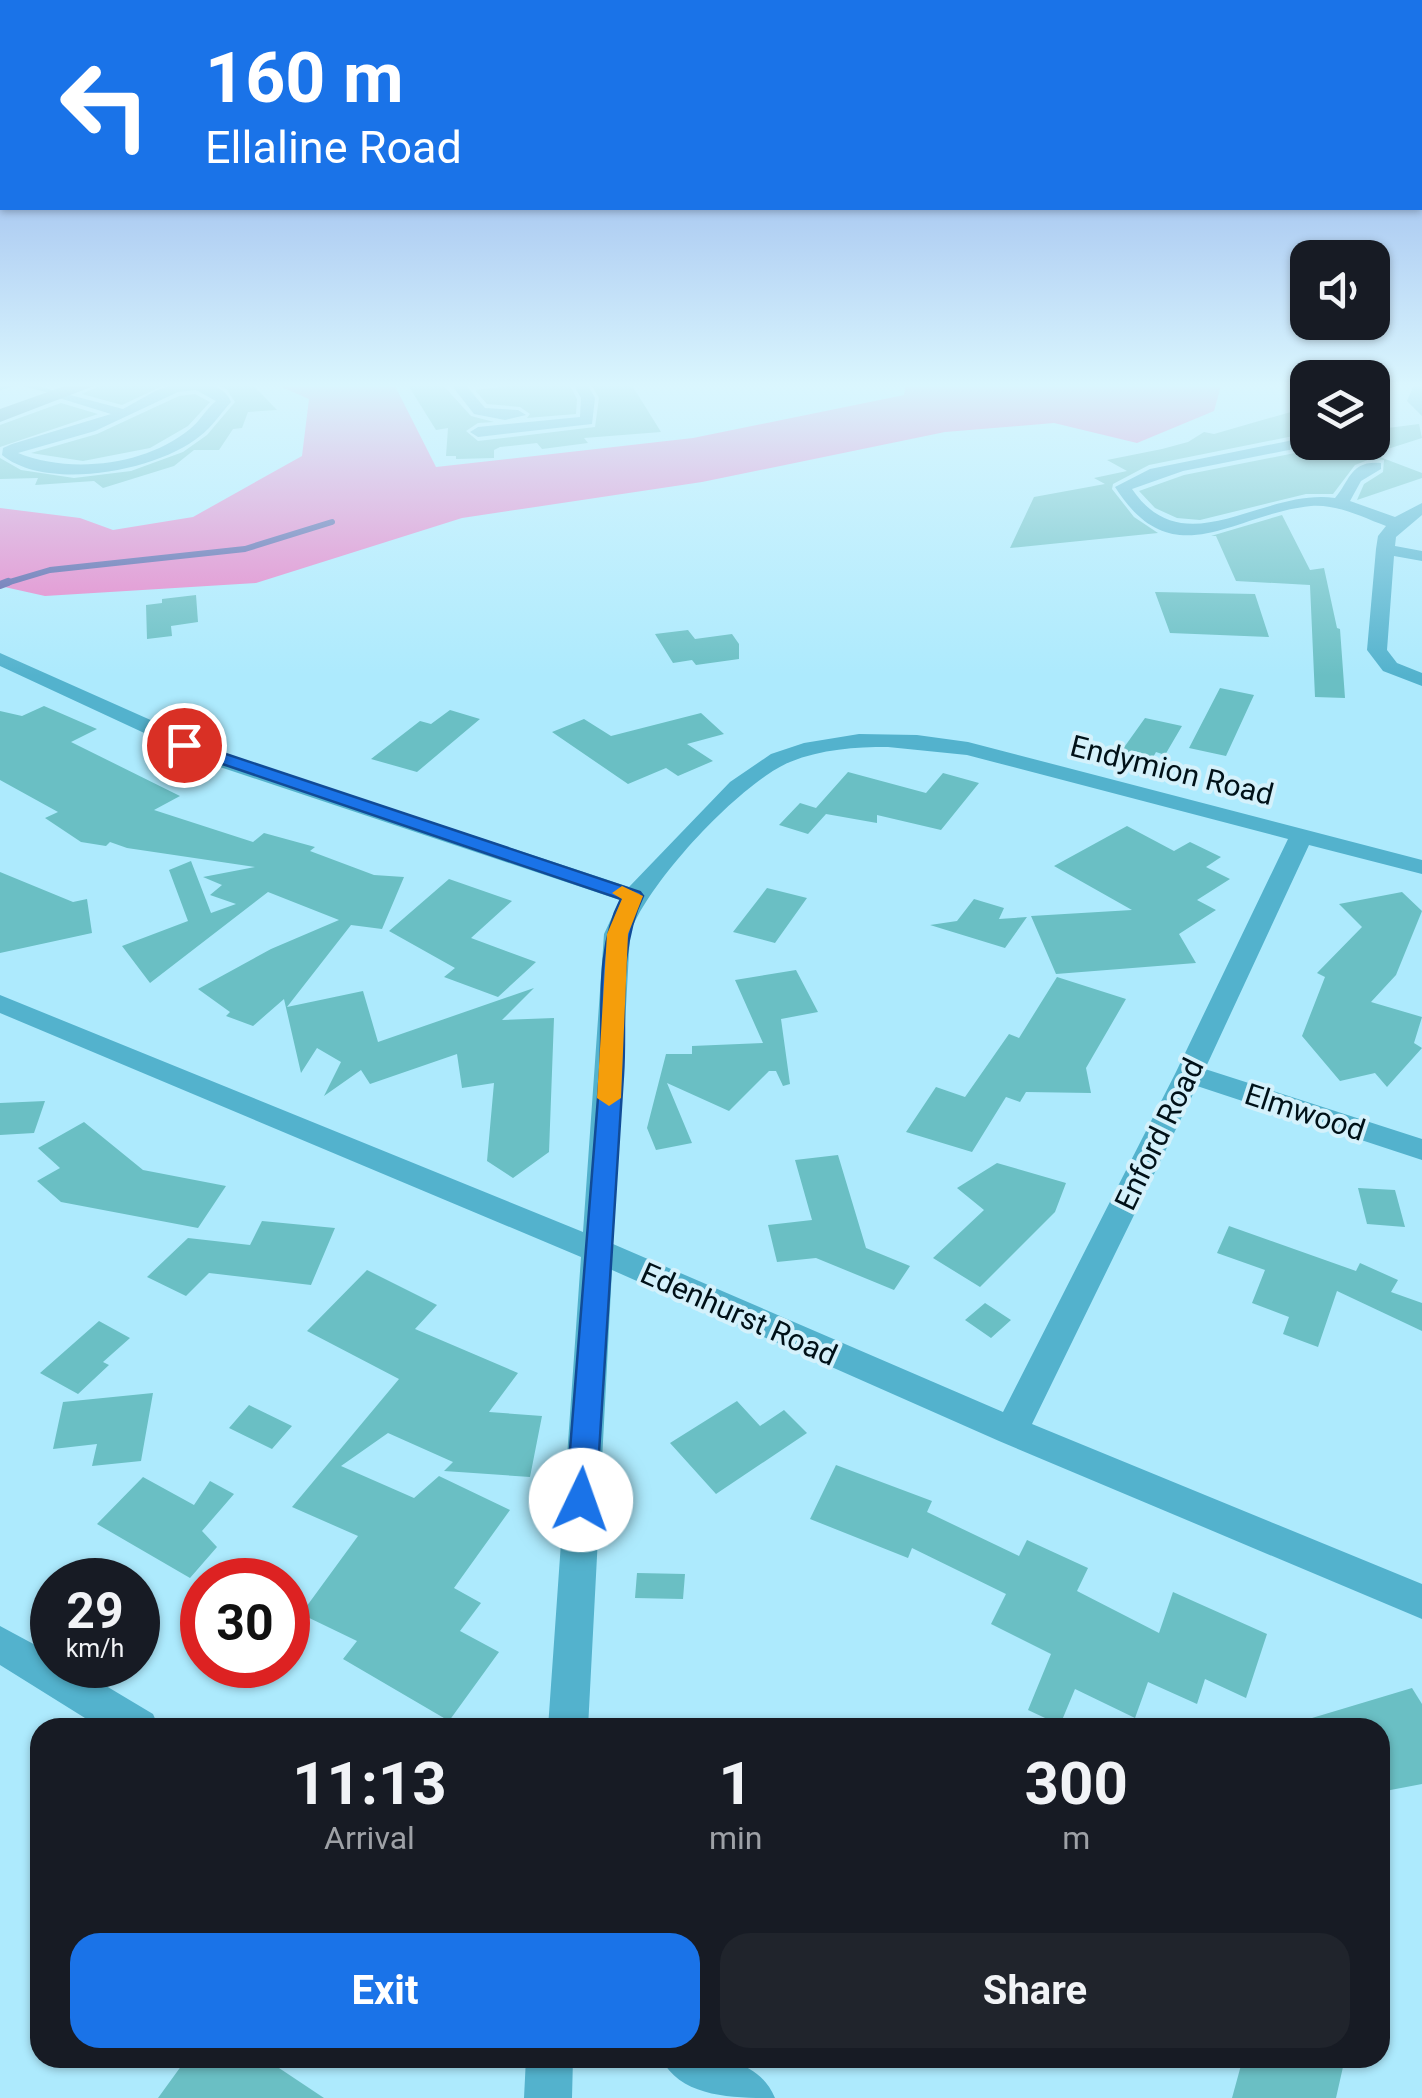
<!DOCTYPE html>
<style>
:root{--surface:#171b24;--page:#20242c;--text:#f1f3f6;--muted:#9ea1a6;--accent:#1a73e8}
body{margin:0;font-family:Roboto,sans-serif;background:var(--page);color:var(--text);height:100vh;display:flex;flex-direction:column;font-size:38px;white-space:nowrap}
*{box-sizing:border-box;margin:0}
p{font-size:32px;color:var(--muted)}
.icon{flex:none;width:55px;height:55px;fill:none;stroke:currentColor;stroke-width:2;stroke-linecap:round;stroke-linejoin:round}
.map{position:relative;flex:1;overflow:hidden}
.side{position:absolute;left:30px;top:1718px;width:1360px;height:350px;display:flex;flex-direction:column;background:var(--surface);border-radius:30px;box-shadow:0 2px 8px #0004}
.side>*{flex:none}
.banner{position:absolute;left:0px;top:0px;width:1422px;height:210px;box-shadow:0 2px 8px #0004;background:#1a73e8;color:#fff;overflow:hidden}
.controls{position:absolute;left:1290px;top:240px;display:grid;gap:20px}
.controls a{display:grid;place-items:center;width:100px;height:100px;border-radius:20px;background:var(--surface);box-shadow:0 2px 8px #0004;font-size:50px}
.speed{position:absolute;left:30px;top:1558px;display:flex;gap:20px;font-size:50px;font-weight:700;text-align:center}
.speed>*{display:grid;place-content:center;width:130px;height:130px;border-radius:50%;background:var(--surface);box-shadow:0 2px 8px #0004;line-height:1}
.speed small{font-size:25px;font-weight:400}
.speed .limit{border:15px solid #d22;background:#fff;color:#111}
.pin{position:absolute;display:grid;place-items:center;width:85px;height:85px;color:#fff;margin:-42px;border:5px solid #fff;border-radius:50%;box-shadow:0 2px 10px #0007}
.me{position:absolute;width:110px;margin:-55px;rotate:3deg;stroke-linejoin:round;filter:drop-shadow(0 0 8px #0008)}
.turn{display:flex;align-items:center;gap:35px;height:210px;padding:0 40px;font-size:45px}
.turn .icon{width:130px;height:130px;stroke-width:2.5}
.turn b{display:block;font-size:70px;line-height:85px}
.eta{display:flex;justify-content:space-evenly;align-items:center;height:170px;text-align:center}
.eta b{font-size:60px;font-weight:700;line-height:70px}
.action{display:flex;gap:20px;margin-top:auto;padding:20px 40px}
.action a{flex:1;height:115px;border-radius:30px;background:var(--accent);color:#fff;font-size:40px;font-weight:700;line-height:115px;text-align:center}
.action a+a{background:var(--page);color:var(--text)}
.map>svg:first-child{display:block}
.forest{fill:#e77ec7}
.lines{fill:none;stroke-linecap:round;stroke-linejoin:round}
.stream-far1{stroke:#5158a3;stroke-width:6}
.stream{stroke:#5158a3;stroke-width:8}
.building{fill:#6abfc4}
.lane{fill:#53b2cd;fill-rule:evenodd}
.street{fill:#53b2cd;fill-rule:evenodd}
.secondary{fill:#3f93ab;fill-rule:evenodd}
.route{fill:#1a73e8;stroke:#114b97;stroke-width:2.5}
.slow{fill:#f59e0b}
.labels{text-anchor:middle;dominant-baseline:central;stroke-width:8;stroke-linejoin:round;paint-order:stroke}
.street-label{font-size:30px;fill:#001118;stroke:#d4f1fb}
</style>
<div class="map">
<svg width="1422" height="2098" viewBox="0 0 1422 2098">
<rect width="100%" height="100%" fill="#adeafd"/>
<path class="forest" d="M 270,382 L 393,382 L 436,467 L 693,438 L 904,395 L 906,382 L 1222,382 L 1214,411 L 1137,443 L 1054,423 L 945,432 L 702,482 L 462,518 L 256,583 L 45,596 L 0,586 L 0,508 L 80,518 L 113,530 L 193,517 L 302,456 L 309,399 Z"/>
<g class="lines">
<path class="stream-far1" d="M 0,585 L 50,570 L 245,549 L 332,522"/>
<path class="stream" d="M 0,585 L 8,582"/>
</g>
<path class="building" d="M 108,382 L 171,382 L 122,405 L 82,394 Z
M 213,382 L 250,382 L 277,410 L 248,412 L 242,428 L 233,429 L 219,450 L 194,450 L 174,466 L 103,488 L 94,481 L 35,485 L 38,478 L 0,479 L 0,458 L 21,470 L 74,478 L 131,471 L 183,452 L 207,435 L 235,402 L 226,389 Z
M 406,382 L 440,382 L 471,416 L 494,422 L 478,423 L 466,431 L 478,441 L 595,427 L 599,398 L 590,382 L 630,382 L 661,432 L 584,438 L 588,443 L 542,449 L 537,443 L 500,447 L 494,450 L 494,458 L 456,459 L 456,456 L 446,456 L 448,428 L 436,430 Z
M 539,382 L 568,382 L 577,399 L 576,414 L 527,418 L 530,414 L 520,407 L 487,404 L 475,390 Z
M 195,394 L 210,402 L 188,426 L 150,448 L 83,461 L 31,453 L 97,434 L 179,396 Z
M 61,403 L 98,414 L 0,447 L 0,425 Z
M 1308,407 L 1308,433 L 1149,465 L 1113,484 L 1112,489 L 1134,517 L 1158,533 L 1010,548 L 1034,497 L 1105,484 L 1094,478 L 1127,471 L 1107,460 L 1162,449 L 1188,442 L 1204,432 L 1214,434 Z
M 1419,424 L 1422,438 L 1372,454 L 1422,473 L 1422,478 L 1357,500 L 1364,484 L 1383,472 L 1384,460 L 1370,459 L 1355,465 L 1333,494 L 1306,494 L 1200,520 L 1177,518 L 1155,508 L 1139,491 L 1184,475 L 1315,449 L 1319,442 L 1372,442 L 1372,430 Z
M 1282,515 L 1310,570 L 1324,568 L 1337,628 L 1340,629 L 1345,698 L 1315,697 L 1310,585 L 1236,581 L 1216,536 L 1211,536 Z
M 1155,592 L 1255,594 L 1269,637 L 1170,633 Z
M 196,595 L 198,622 L 171,626 L 172,636 L 147,639 L 146,605 L 162,603 L 162,599 Z
M 688,630 L 695,639 L 732,634 L 739,644 L 739,659 L 696,665 L 692,660 L 673,663 L 655,634 Z
M 1220,688 L 1254,695 L 1226,756 L 1189,748 Z
M 44,706 L 97,729 L 71,742 L 180,796 L 154,810 L 253,842 L 264,833 L 315,847 L 310,851 L 374,875 L 404,877 L 382,929 L 351,925 L 287,1007 L 363,991 L 378,1042 L 534,988 L 502,1020 L 554,1018 L 549,1152 L 513,1178 L 487,1161 L 494,1083 L 462,1088 L 457,1054 L 370,1084 L 361,1070 L 324,1096 L 341,1062 L 317,1048 L 301,1073 L 284,999 L 253,1026 L 226,1016 L 230,1012 L 198,989 L 271,949 L 339,920 L 268,892 L 150,983 L 122,946 L 188,921 L 169,870 L 191,861 L 211,913 L 236,904 L 210,895 L 222,885 L 203,877 L 255,867 L 127,848 L 110,842 L 106,846 L 81,842 L 45,818 L 58,812 L 0,780 L 0,711 L 22,716 Z
M 450,710 L 480,719 L 417,772 L 371,759 L 420,721 L 431,724 Z
M 701,713 L 724,734 L 687,744 L 713,761 L 678,776 L 666,768 L 628,784 L 552,732 L 584,719 L 611,736 Z
M 1145,718 L 1182,726 L 1165,755 L 1156,752 L 1151,761 L 1120,753 Z
M 848,772 L 926,793 L 943,773 L 979,783 L 941,830 L 877,815 L 877,823 L 826,814 L 808,834 L 779,825 L 800,803 L 816,808 Z
M 1127,826 L 1174,851 L 1190,842 L 1221,857 L 1206,867 L 1230,879 L 1197,900 L 1216,910 L 1179,934 L 1196,963 L 1056,974 L 1031,916 L 1132,910 L 1054,866 Z
M 0,872 L 73,902 L 87,899 L 92,933 L 0,953 Z
M 449,879 L 512,901 L 471,938 L 536,962 L 498,997 L 444,977 L 455,968 L 389,931 Z
M 767,888 L 807,898 L 775,943 L 733,932 Z
M 1402,892 L 1422,911 L 1396,975 L 1371,1002 L 1422,1017 L 1414,1043 L 1422,1048 L 1387,1087 L 1375,1073 L 1340,1081 L 1302,1036 L 1325,977 L 1317,973 L 1362,927 L 1339,904 Z
M 974,899 L 1004,908 L 999,919 L 1027,917 L 1005,948 L 930,925 L 957,921 Z
M 796,970 L 818,1012 L 781,1019 L 790,1084 L 783,1086 L 776,1071 L 769,1071 L 729,1111 L 667,1083 L 692,1143 L 656,1150 L 647,1128 L 666,1054 L 692,1054 L 692,1046 L 763,1043 L 735,980 Z
M 1057,977 L 1126,999 L 1086,1068 L 1091,1093 L 1026,1092 L 1020,1102 L 1006,1097 L 972,1152 L 906,1132 L 936,1087 L 965,1097 L 1009,1034 L 1019,1038 Z
M 45,1101 L 34,1133 L 0,1135 L 0,1103 Z
M 84,1122 L 143,1170 L 226,1186 L 198,1228 L 61,1202 L 37,1181 L 60,1168 L 38,1148 Z
M 838,1155 L 866,1248 L 910,1266 L 894,1290 L 816,1258 L 777,1262 L 768,1225 L 812,1220 L 795,1160 Z
M 997,1163 L 1066,1183 L 1055,1212 L 980,1287 L 933,1258 L 984,1210 L 957,1188 Z
M 1358,1188 L 1395,1190 L 1405,1227 L 1367,1224 Z
M 262,1221 L 335,1228 L 311,1285 L 209,1273 L 186,1296 L 147,1277 L 188,1238 L 250,1245 Z
M 1229,1226 L 1356,1271 L 1360,1263 L 1398,1280 L 1391,1292 L 1422,1303 L 1422,1331 L 1337,1291 L 1318,1347 L 1283,1334 L 1289,1317 L 1252,1303 L 1265,1270 L 1217,1253 Z
M 367,1270 L 437,1305 L 415,1329 L 518,1373 L 489,1412 L 542,1416 L 530,1477 L 444,1471 L 453,1462 L 388,1433 L 341,1466 L 414,1498 L 439,1476 L 510,1510 L 454,1588 L 481,1603 L 460,1631 L 499,1652 L 449,1721 L 343,1659 L 357,1641 L 301,1614 L 358,1536 L 292,1507 L 399,1379 L 307,1331 Z
M 985,1303 L 1011,1320 L 991,1338 L 965,1320 Z
M 99,1321 L 130,1338 L 103,1362 L 109,1365 L 78,1394 L 40,1373 Z
M 153,1393 L 141,1461 L 92,1466 L 97,1444 L 53,1449 L 63,1402 Z
M 737,1401 L 760,1426 L 784,1410 L 807,1433 L 716,1494 L 670,1443 Z
M 249,1405 L 292,1426 L 272,1449 L 229,1428 Z
M 836,1465 L 932,1501 L 927,1512 L 1019,1556 L 1027,1540 L 1088,1568 L 1077,1591 L 1159,1633 L 1173,1592 L 1267,1634 L 1246,1698 L 1205,1679 L 1197,1704 L 1148,1682 L 1135,1718 L 1075,1689 L 1060,1725 L 1028,1710 L 1051,1654 L 991,1624 L 1006,1594 L 912,1548 L 908,1558 L 810,1519 Z
M 143,1477 L 194,1505 L 210,1481 L 234,1494 L 202,1531 L 217,1547 L 190,1578 L 97,1524 Z
M 637,1573 L 685,1574 L 683,1599 L 635,1598 Z
M 1412,1688 L 1422,1704 L 1422,1784 L 1380,1792 L 1380,1728 L 1303,1728 L 1302,1721 Z
M 187,2058 L 264,2058 L 324,2098 L 158,2098 Z
M 1243,2058 L 1345,2058 L 1336,2098 L 1232,2098 Z"/>
<g class="lines">
<path class="lane" d="M 14,382 L 26,382 L 68,395 L 64,397 L 19,385 L 0,390 L 0,386 Z"/>
<path class="street" d="M 184,382 C 201,382 225,384 231,402 C 221,413 212,427 200,436 C 158,471 47,492 2,455 L 3,448 L 12,444 L 111,414 L 59,398 L 59,392 L 123,409 L 157,390 ZM 196,390 L 216,401 C 206,409 200,421 190,429 C 145,466 70,474 18,453 L 95,431 L 178,392 Z
M 449,382 L 463,382 L 485,408 L 518,410 L 526,415 L 505,420 L 474,414 Z
M 572,382 L 586,382 L 595,398 L 592,424 L 478,437 L 470,432 L 478,427 L 580,417 L 581,398 Z
M 1415,382 L 1422,382 L 1422,416 L 1407,401 Z
M 1308,437 L 1308,442 L 1316,442 L 1314,445 L 1183,471 L 1132,489 C 1185,567 1261,488 1335,498 C 1350,481 1350,460 1381,463 L 1381,469 L 1361,481 L 1350,501 L 1395,517 L 1422,503 L 1422,515 L 1396,537 L 1395,546 L 1422,551 L 1422,561 L 1394,556 L 1387,650 L 1397,663 L 1422,673 L 1422,686 L 1383,671 L 1367,650 L 1376,549 L 1378,536 L 1386,526 C 1362,517 1337,504 1311,506 C 1231,514 1173,578 1115,487 L 1150,469 Z
M 0,653 L 227,754 L 629,887 L 730,782 L 771,754 L 804,743 L 859,734 L 917,735 L 968,742 L 1422,860 L 1422,874 L 1309,845 L 1205,1069 L 1422,1139 L 1422,1160 L 1197,1086 L 1032,1424 L 1422,1584 L 1422,1619 L 999,1441 L 612,1270 L 588,1728 L 548,1728 L 581,1257 L 0,1013 L 0,995 L 583,1232 L 604,934 L 620,900 L 211,764 L 0,666 ZM 888,747 L 967,755 L 1288,839 L 1175,1074 L 1003,1412 L 613,1244 L 630,934 C 646,884 741,782 790,762 C 822,749 855,747 888,747 Z
M 0,1626 L 52,1654 L 52,1665 L 71,1665 L 153,1714 L 159,1728 L 101,1728 L 0,1665 Z
M 526,2058 L 573,2058 L 572,2098 L 524,2098 Z
M 661,2058 C 703,2055 756,2053 775,2098 C 733,2098 681,2098 661,2058 Z"/>
<path class="secondary" d="M 76,382 L 104,382 L 0,422 L 0,409 Z"/>
</g>
<linearGradient id="sky" x2="0" y2="1"><stop stop-color="#799be4"/><stop offset="0.57" stop-color="#daf6fe"/><stop offset="1" stop-color="#daf6fe" stop-opacity="0"/></linearGradient>
<rect width="1422" height="676" fill="url(#sky)"/>
<path class="route" d="M 184,740 L 640,892 L 643,896 C 616,951 627,1016 623,1075 C 614,1217 605,1359 596,1500 L 592,1510 L 581,1513 L 570,1510 L 566,1500 C 577,1358 589,1215 600,1072 C 604,1015 594,951 621,899 L 178,749 L 176,745 Z"/>
<path class="slow" d="M 622,886 L 643,896 L 628,934 L 621,1098 L 609,1106 L 597,1098 L 607,934 L 622,899 L 612,893 Z"/>
<g class="labels">
<g class="street-label">
<text transform="translate(1172 770) rotate(14)">Endymion Road</text>
<text transform="translate(1305 1112) rotate(18)">Elmwood</text>
<text transform="translate(1159 1134) rotate(-64)">Enford Road</text>
<text transform="translate(739 1314) rotate(24)">Edenhurst Road</text>
</g>
</g>
</svg>
<div class="controls">
<a><svg class="icon" aria-label="sound" viewBox="0 0 24 24"><path d="M4 9h4l5-4v14l-5-4H4zM17 9q2 3 0 6"/></svg></a>
<a><svg class="icon" aria-label="layers" viewBox="0 0 24 24"><path d="M12 4l9 5-9 5-9-5zM3 14l9 5 9-5"/></svg></a>
</div>
<div class="speed"><div>29<small>km/h</small></div><div class="limit">30</div></div>
<div class="pin" style="left:184px;top:745px;background:#d93025"><svg class="icon" aria-label="arrive" viewBox="0 0 24 24"><path d="M6 21V4h12l-3 4 3 4H6"/></svg></div>
<svg class="me" style="left:581px;top:1500px" viewBox="-20 -20 40 40"><circle r="19" fill="#fff"/><path d="M0-13L10 11 0 6-10 11z" fill="#1a73e8"/></svg>
<div class="banner">
<div class="turn"><svg class="icon" aria-label="left" viewBox="0 0 24 24"><path d="M17 20v-9H6M10 6l-5 5 5 5"/></svg><div><b>160 m</b>Ellaline Road</div></div>
</div>
<section class="side">
<div class="eta">
<div><b>11:13</b><p>Arrival</p></div>
<div><b>1</b><p>min</p></div>
<div><b>300</b><p>m</p></div>
</div>
<div class="action"><a>Exit</a><a>Share</a></div>
</section>
</div>
